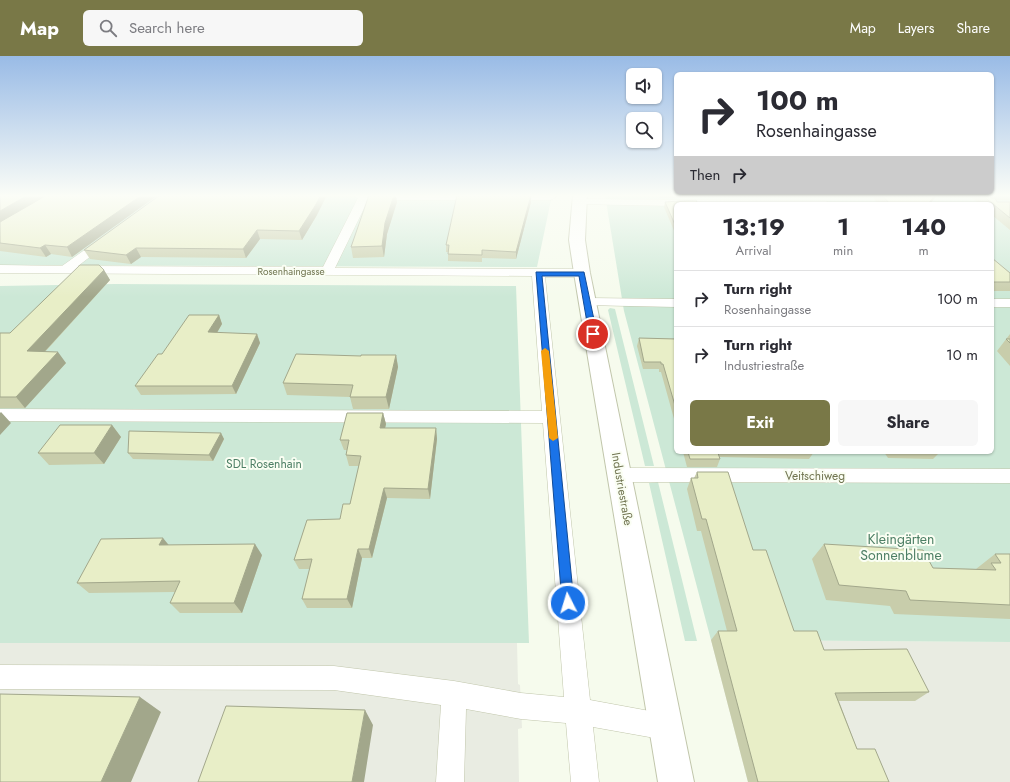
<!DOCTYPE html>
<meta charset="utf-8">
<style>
:root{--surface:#fff;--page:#f7f7f7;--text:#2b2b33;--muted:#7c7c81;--line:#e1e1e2;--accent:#797847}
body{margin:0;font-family:Jost,sans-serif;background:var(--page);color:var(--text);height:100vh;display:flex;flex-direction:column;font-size:15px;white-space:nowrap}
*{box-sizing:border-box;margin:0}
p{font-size:13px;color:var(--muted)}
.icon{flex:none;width:22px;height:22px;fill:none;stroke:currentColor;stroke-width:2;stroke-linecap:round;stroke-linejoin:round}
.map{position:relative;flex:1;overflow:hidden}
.panel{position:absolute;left:674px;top:146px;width:320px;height:252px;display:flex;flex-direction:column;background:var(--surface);border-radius:6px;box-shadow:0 1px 3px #0004}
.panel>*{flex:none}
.banner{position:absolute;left:674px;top:16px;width:320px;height:122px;border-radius:6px;box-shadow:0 1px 3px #0004;background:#fff;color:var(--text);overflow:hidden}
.tools{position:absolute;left:626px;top:12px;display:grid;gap:8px}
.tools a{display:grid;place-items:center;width:36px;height:36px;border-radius:6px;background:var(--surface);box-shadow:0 1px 3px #0004;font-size:20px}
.pin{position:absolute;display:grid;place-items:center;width:34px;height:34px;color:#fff;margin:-17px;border:2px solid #fff;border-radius:50%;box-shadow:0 1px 4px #0007}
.me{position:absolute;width:44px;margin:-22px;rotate:355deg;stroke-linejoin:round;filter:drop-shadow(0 0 3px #0008)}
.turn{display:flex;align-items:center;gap:14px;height:84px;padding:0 16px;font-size:18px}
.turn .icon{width:52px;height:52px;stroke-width:2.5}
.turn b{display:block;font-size:28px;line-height:34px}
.then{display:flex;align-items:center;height:38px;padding:0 16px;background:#0003;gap:8px;font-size:15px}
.eta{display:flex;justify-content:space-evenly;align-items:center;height:68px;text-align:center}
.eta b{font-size:24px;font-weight:700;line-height:28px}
.action{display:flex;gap:8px;margin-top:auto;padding:8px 16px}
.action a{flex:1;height:46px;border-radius:6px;background:var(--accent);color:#fff;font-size:16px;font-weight:700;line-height:46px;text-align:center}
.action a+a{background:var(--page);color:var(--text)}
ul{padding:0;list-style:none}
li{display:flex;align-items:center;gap:12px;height:56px;padding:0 16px;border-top:1px solid var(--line)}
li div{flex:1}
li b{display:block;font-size:15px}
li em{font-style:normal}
header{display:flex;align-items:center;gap:24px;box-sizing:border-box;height:56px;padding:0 20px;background:var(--accent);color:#fff}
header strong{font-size:19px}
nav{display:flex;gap:22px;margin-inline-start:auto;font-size:14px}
.search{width:280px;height:36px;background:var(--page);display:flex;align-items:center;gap:10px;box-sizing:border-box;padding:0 14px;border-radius:6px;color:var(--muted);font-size:15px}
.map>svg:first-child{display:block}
.industrial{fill:#e9ece2}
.green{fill:#cce8d6;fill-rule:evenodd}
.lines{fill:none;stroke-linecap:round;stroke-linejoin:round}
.service-casing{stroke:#c1c6ab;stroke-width:1}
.tertiary-casing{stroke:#c1c6ab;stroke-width:2}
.service{fill:#fff;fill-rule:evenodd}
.tertiary{fill:#fff;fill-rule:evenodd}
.wall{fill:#c8cdab}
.shaded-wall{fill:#a2a78b}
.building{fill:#e8eec7;stroke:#a2a78b}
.route{fill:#1a73e8;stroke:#114b97}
.slow{fill:#f59e0b}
.labels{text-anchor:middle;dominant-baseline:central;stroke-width:4;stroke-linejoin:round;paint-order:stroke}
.far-street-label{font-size:10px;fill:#717551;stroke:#fafef3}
.park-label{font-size:12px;fill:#4d7f65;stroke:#fafef3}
.street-label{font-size:12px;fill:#717551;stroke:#fafef3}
.near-park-label{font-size:14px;fill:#4d7f65;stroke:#fafef3}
</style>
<header>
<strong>Map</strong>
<div class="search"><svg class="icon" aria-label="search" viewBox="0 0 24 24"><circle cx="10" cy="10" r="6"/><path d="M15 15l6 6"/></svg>Search here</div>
<nav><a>Map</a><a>Layers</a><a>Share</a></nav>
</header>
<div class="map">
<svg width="1010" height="726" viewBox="0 0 1010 726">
<rect width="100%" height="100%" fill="#f6fbed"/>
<path class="industrial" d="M 711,584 L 1010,586 L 1010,726 L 748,726 Z
M 0,587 L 517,587 L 518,628 L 520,629 L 522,672 L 518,673 L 519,726 L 0,726 Z"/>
<path class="green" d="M 66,139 L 552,139 L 537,211 L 0,209 L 0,178 Z
M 605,139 L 1010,139 L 1010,586 L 711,584 L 624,255 ZM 676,148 L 992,148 L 992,396 L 676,396 Z
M 115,228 L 516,230 L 529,587 L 0,587 L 0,230 Z
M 610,252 L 615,253 L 654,410 L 645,410 L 608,254 Z
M 658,426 L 697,585 L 685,585 L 649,427 Z"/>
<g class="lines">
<defs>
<path id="service" d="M 355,139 L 483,139 L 484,141 L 479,144 L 368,144 L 335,212 L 582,213 L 586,214 L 588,217 L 586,220 L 582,221 L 545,221 L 590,644 L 666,658 L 675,662 L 679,671 L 675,680 L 666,684 L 593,671 L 599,726 L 571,726 L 566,667 L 521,663 L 466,653 L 464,726 L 436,726 L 441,649 L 334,634 L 0,633 L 0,609 L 334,610 L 454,625 L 521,637 L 564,641 L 543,367 L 0,365 L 0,353 L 542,355 L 532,220 L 0,217 L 0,209 L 62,210 L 100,183 L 108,183 L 110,185 L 108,187 L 78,210 L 323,211 L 358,142 Z
M 504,139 L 555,139 L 556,141 L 551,144 L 508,144 L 504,143 L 503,141 Z
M 579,143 L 826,145 L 831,148 L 676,148 L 676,150 L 575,148 L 574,146 Z
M 587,242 L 676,243 L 676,251 L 582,249 L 580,246 L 582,243 Z
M 992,243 L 1010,243 L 1010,251 L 992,251 Z
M 620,412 L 1010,413 L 1010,427 L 620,426 L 613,424 L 611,419 L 613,414 Z"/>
<path id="tertiary" d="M 573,139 L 587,139 L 585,184 L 590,217 L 694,726 L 658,726 L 574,217 L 569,184 Z"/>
</defs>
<use href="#service" class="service-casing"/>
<use href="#tertiary" class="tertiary-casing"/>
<use href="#service" class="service"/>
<use href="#tertiary" class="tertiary"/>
</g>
<path class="wall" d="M 0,139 L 158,139 L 72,201 L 51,198 L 46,201 L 0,195 Z
M 658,139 L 691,139 L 690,142 L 660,142 Z
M 871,139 L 937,139 L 930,148 L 878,148 Z
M 969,139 L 1010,139 L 1010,144 L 996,144 L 997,146 L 1010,146 L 1010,174 L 992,159 L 992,148 L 979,148 Z
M 397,146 L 387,178 L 384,201 L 353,202 L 351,191 Z
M 531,146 L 516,203 L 482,202 L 482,206 L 448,205 L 448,196 L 446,196 L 446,189 Z
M 665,146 L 676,148 L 676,188 L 674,183 L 675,177 L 664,151 Z
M 317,159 L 302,184 L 260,183 L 246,202 L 141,201 L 131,208 L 90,203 L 84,194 Z
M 992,202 L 1010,217 L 1010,235 L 992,235 Z
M 104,214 L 110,224 L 45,296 L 66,307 L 25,352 L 0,352 L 0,277 L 10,277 Z
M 219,259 L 222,268 L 217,277 L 257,278 L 260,287 L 236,338 L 141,339 L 135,330 L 162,298 Z
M 1010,278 L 1010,310 L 997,295 Z
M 639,282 L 676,283 L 676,370 L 661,316 L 659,316 L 659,313 L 643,313 L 637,290 Z
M 396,299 L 398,311 L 389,353 L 353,353 L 350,341 L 287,339 L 283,327 L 361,300 Z
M 383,357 L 386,368 L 385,372 L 436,372 L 437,383 L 430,443 L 387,442 L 372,502 L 362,502 L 352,552 L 307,552 L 302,543 L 310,513 L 299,513 L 294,504 L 340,463 L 350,448 L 359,410 L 349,410 L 346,399 L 347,394 L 344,394 L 340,384 Z
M 112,369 L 121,381 L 104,408 L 49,409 L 38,397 Z
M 221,377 L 224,383 L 213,405 L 133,403 L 128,397 Z
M 683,396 L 814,396 L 809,403 L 720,401 L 720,403 L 717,411 L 687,411 Z
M 884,396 L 940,396 L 933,403 L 888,402 Z
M 697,416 L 753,494 L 794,575 L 824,594 L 929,636 L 915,645 L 839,645 L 857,693 L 889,726 L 748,726 L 711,584 L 718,575 L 727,575 L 701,475 L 697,475 L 687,433 L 691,422 L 694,422 Z
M 824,488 L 933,512 L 977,513 L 976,513 L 995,498 L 1010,498 L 1010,563 L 894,558 L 890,550 L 826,544 L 812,503 Z
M 168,489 L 262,499 L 242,557 L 180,557 L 170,547 L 175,536 L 89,537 L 77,527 Z"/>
<path class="shaded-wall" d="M 28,139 L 49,139 L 0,167 L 0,155 Z
M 142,139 L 158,139 L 72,201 L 67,191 Z
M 321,139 L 327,139 L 317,159 L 302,184 L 299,175 Z
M 394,139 L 396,139 L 397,146 L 387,178 L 384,201 L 382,190 L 385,167 Z
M 531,139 L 531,146 L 516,203 L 516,196 Z
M 935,139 L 937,139 L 930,148 L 928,148 Z
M 992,139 L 995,139 L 992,144 L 990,140 Z
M 257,174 L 260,183 L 246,202 L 243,193 Z
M 45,189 L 51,198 L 46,201 L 40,192 Z
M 136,192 L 141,201 L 131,208 L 126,199 Z
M 104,214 L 110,224 L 36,305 L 27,295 Z
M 219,259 L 222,268 L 212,285 L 208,276 Z
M 257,278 L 260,287 L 236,338 L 232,330 Z
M 58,296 L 66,307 L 25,352 L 16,341 Z
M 396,299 L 398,311 L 389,353 L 386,341 Z
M 1,356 L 11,367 L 0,379 L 0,357 Z
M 383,357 L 386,368 L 383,382 L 380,372 Z
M 112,369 L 121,381 L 104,408 L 94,397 Z
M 436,372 L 437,383 L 430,443 L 428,433 Z
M 221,377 L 224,383 L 213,405 L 209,399 Z
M 384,432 L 387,442 L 372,502 L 369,493 Z
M 163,482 L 172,493 L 159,489 Z
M 255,488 L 262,499 L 242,557 L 234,547 Z
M 358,493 L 362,502 L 352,552 L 347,543 Z
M 140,641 L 161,656 L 131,726 L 101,726 Z
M 365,654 L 373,669 L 364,726 L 352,726 Z"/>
<path class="building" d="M 0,139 L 28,139 L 0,155 Z
M 47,139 L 142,139 L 67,191 L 45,189 L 40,192 L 0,187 L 0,166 Z
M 160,139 L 321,139 L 315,150 L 299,175 L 257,174 L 243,193 L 136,192 L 126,199 L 84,194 Z
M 369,139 L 394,139 L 385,167 L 382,190 L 351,191 Z
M 457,139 L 531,139 L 516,196 L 482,194 L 482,199 L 448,198 L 449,189 L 446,189 Z
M 882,139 L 935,139 L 928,148 L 890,148 Z
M 982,139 L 992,139 L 990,140 L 991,142 L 995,142 L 997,146 L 1010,146 L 1010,162 Z
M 696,144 L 698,148 L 676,148 L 676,171 L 665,146 Z
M 992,202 L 1010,217 L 1010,226 L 992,226 Z
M 80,209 L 99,209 L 104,214 L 27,295 L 58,296 L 16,341 L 0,341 L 0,277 L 10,277 Z
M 189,259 L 219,259 L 208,276 L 257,278 L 232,330 L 135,330 L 158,298 L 162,298 Z
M 639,282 L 676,283 L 676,353 L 663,308 L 661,308 L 661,306 L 644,306 Z
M 1006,283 L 1010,283 L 1010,287 Z
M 296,298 L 361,300 L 361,299 L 396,299 L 386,341 L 350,341 L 353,329 L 283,327 Z
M 347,357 L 383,357 L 380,372 L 436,372 L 428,433 L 384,432 L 369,493 L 358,493 L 347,543 L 302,543 L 312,503 L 294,504 L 307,464 L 340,463 L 343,448 L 350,448 L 361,400 L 346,399 L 349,384 L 340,384 Z
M 60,369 L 112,369 L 94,397 L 38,397 Z
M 129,375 L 221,377 L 209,399 L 128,397 Z
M 688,396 L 719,396 L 720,397 L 718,397 L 720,403 L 690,403 Z
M 697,416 L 728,416 L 753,494 L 766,494 L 794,575 L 817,575 L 824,594 L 907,593 L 929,636 L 835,637 L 857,693 L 875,693 L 889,726 L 758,726 L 718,575 L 737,575 L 706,463 L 702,463 L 691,422 L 698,422 Z
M 163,482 L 159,489 L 255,488 L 234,547 L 170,547 L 180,525 L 77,527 L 101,483 Z
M 824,488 L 923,494 L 933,512 L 996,514 L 991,507 L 1001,507 L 995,498 L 1010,498 L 1010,549 L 910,544 L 906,535 L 839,529 Z
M 0,638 L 140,641 L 101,726 L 0,726 Z
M 226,650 L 365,654 L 352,726 L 198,726 Z"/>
<linearGradient id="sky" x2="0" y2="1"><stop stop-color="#99bbe6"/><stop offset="0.58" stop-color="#fbfdf7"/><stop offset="1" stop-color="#fbfdf7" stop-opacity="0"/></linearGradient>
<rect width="1010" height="241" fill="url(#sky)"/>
<path class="route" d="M 536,216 L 584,216 L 597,278 L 593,280 L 589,278 L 579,220 L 542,220 L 574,547 L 573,551 L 568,553 L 564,551 L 562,547 Z"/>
<path class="slow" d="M 545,292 L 549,295 L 558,382 L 553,385 L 549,382 L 541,295 Z"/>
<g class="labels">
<g class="far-street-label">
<text x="291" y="215">Rosenhaingasse</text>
</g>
<g class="park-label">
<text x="264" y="408">SDL Rosenhain</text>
</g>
<g class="street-label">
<text x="815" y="420">Veitschiweg</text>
<text transform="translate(622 433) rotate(80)">Industriestraße</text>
</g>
<g class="near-park-label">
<text x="901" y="483">Kleingärten<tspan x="901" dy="16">Sonnenblume</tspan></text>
</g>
</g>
</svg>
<div class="tools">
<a><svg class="icon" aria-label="sound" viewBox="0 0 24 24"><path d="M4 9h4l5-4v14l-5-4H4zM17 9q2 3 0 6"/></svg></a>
<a><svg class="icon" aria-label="search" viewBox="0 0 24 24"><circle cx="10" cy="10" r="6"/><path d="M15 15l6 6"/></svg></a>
</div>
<div class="pin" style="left:593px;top:278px;background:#d93025"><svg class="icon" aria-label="arrive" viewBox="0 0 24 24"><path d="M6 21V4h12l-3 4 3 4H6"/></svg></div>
<svg class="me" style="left:568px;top:547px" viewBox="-20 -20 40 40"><circle r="17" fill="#1a73e8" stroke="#fff" stroke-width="3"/><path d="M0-11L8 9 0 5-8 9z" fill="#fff"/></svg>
<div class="banner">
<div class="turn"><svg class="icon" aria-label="right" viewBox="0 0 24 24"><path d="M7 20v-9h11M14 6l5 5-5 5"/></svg><div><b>100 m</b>Rosenhaingasse</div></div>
<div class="then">Then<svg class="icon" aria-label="right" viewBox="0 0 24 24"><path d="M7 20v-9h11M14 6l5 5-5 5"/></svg></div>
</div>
<section class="panel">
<div class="eta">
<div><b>13:19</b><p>Arrival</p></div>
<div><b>1</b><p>min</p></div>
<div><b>140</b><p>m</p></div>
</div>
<ul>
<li><svg class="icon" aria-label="right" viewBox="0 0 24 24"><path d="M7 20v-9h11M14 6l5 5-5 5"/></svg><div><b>Turn right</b><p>Rosenhaingasse</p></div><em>100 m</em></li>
<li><svg class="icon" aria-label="right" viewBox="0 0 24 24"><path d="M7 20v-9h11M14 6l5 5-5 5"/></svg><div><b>Turn right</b><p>Industriestraße</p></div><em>10 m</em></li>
</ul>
<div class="action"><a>Exit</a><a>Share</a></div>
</section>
</div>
